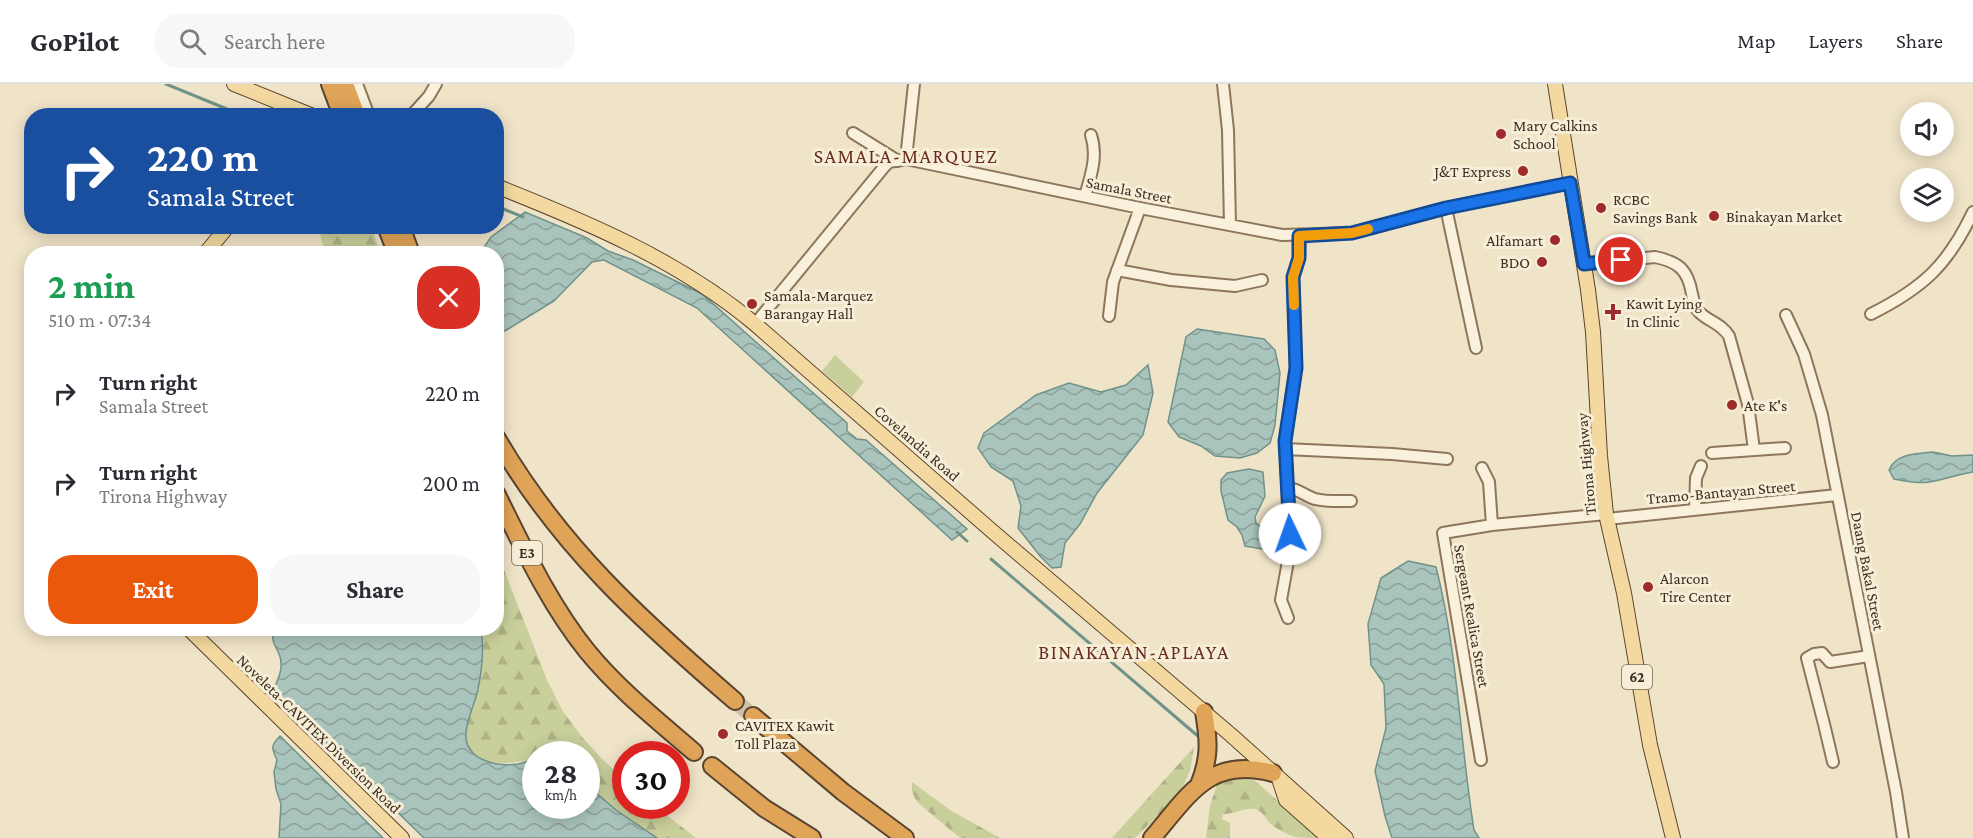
<!DOCTYPE html>
<meta charset="utf-8">
<style>
:root{--surface:#fff;--page:#f7f7f7;--text:#2b2b33;--muted:#7c7c81;--line:#e1e1e2;--accent:#ea580c}
body{margin:0;font-family:"Crimson Pro",serif;background:var(--page);color:var(--text);height:100vh;display:flex;flex-direction:column;font-size:22px;white-space:nowrap}
*{box-sizing:border-box;margin:0}
p{font-size:20px;color:var(--muted)}
.icon{flex:none;width:33px;height:33px;fill:none;stroke:currentColor;stroke-width:2;stroke-linecap:round;stroke-linejoin:round}
.map{position:relative;flex:1;overflow:hidden}
.panel{position:absolute;left:24px;top:162px;width:480px;height:390px;display:flex;flex-direction:column;background:var(--surface);border-radius:24px;box-shadow:0 3px 15px #0003}
.panel>*{flex:none}
.banner{position:absolute;left:24px;top:24px;width:480px;height:126px;border-radius:24px;box-shadow:0 3px 15px #0003;background:#1a4fa0;color:#fff;overflow:hidden}
.fabs{position:absolute;left:1900px;top:18px;display:grid;gap:12px}
.fabs a{display:grid;place-items:center;width:54px;height:54px;border-radius:50%;background:var(--surface);box-shadow:0 3px 15px #0003;font-size:30px}
.speed{position:absolute;left:522px;top:657px;display:flex;gap:12px;font-size:30px;font-weight:700;text-align:center}
.speed>*{display:grid;place-content:center;width:78px;height:78px;border-radius:50%;background:var(--surface);box-shadow:0 3px 15px #0003;line-height:1}
.speed small{font-size:15px;font-weight:400}
.speed .limit{border:9px solid #d22;background:#fff;color:#111}
.pin{position:absolute;display:grid;place-items:center;width:51px;height:51px;color:#fff;margin:-26px;border:3px solid #fff;border-radius:50%;box-shadow:0 2px 6px #0007}
.me{position:absolute;width:66px;margin:-33px;rotate:357deg;stroke-linejoin:round;filter:drop-shadow(0 0 4px #0008)}
.turn{display:flex;align-items:center;gap:21px;height:126px;padding:0 24px;font-size:27px}
.turn .icon{width:78px;height:78px;stroke-width:2.5}
.turn b{display:block;font-size:42px;line-height:51px}
.round{display:grid;place-items:center;flex:none;width:63px;height:63px;border-radius:24px;background:var(--page)}
.head{display:flex;align-items:center;justify-content:space-between;height:102px;padding:0 24px}
h1{font-size:36px;font-weight:700;line-height:45px;color:#1e9e55}
.button{display:flex;gap:12px;margin-top:auto;padding:12px 24px}
.button a{flex:1;height:69px;border-radius:24px;background:var(--accent);color:#fff;font-size:24px;font-weight:700;line-height:69px;text-align:center}
.button a+a{background:var(--page);color:var(--text)}
ul{padding:0;list-style:none}
li{display:flex;align-items:center;gap:18px;height:90px;padding:0 24px}
li div{flex:1}
li b{display:block;font-size:22px}
li em{font-style:normal}
header{display:flex;align-items:center;gap:36px;box-sizing:border-box;height:84px;padding:0 30px;background:var(--surface);border-bottom:2px solid var(--line)}
header strong{font-size:28px}
nav{display:flex;gap:33px;margin-inline-start:auto;font-size:21px}
.search{width:420px;height:54px;background:var(--page);display:flex;align-items:center;gap:15px;box-sizing:border-box;padding:0 21px;border-radius:24px;color:var(--muted);font-size:22px}
.map>svg:first-child{display:block}
.forest{fill:url(#forest-firs)}
.pitch{fill:#c9cf9b}
.water{fill:url(#water-waves);stroke:#6f938a;stroke-width:1.5}
.lines{fill:none;stroke-linecap:round;stroke-linejoin:round}
.stream{stroke:#6f938a;stroke-width:3}
.highway-tunnel{stroke:#ccc0a6;stroke-width:16;stroke-dasharray:16 8;stroke-linecap:butt}
.minor-casing{stroke:#8d765c;stroke-width:14}
.major-casing{stroke:#5b4430;stroke-width:16}
.highway-casing{stroke:#5b4430;stroke-width:20}
.minor{stroke:#faf1dc;stroke-width:10}
.major{stroke:#f3d9a0;stroke-width:14}
.highway{stroke:#e0a458;stroke-width:16}
.route-casing{stroke:#114b97;stroke-width:15}
.route{stroke:#1a73e8;stroke-width:10}
.slow{stroke:#f59e0b;stroke-width:10}
.poi-dot{fill:#9e2a2b;stroke:#f7eed8;stroke-width:2}
.labels{text-anchor:middle;dominant-baseline:central;stroke-width:6;stroke-linejoin:round;paint-order:stroke}
.shield{fill:#f7eed8;stroke:#756857;stroke-width:1.5}
.shield-label{font-size:15px;font-weight:bold;fill:#3d2e20}
.poi-label{font-size:16px;fill:#3d2e20;stroke:#f7eed8;text-anchor:start}
.street-label{font-size:16px;fill:#3d2e20;stroke:#f7eed8}
.quarter-label{font-size:20px;letter-spacing:1.5px;fill:#6b2e1e;stroke:#f7eed8}
</style>
<header>
<strong>GoPilot</strong>
<div class="search"><svg class="icon" aria-label="search" viewBox="0 0 24 24"><circle cx="10" cy="10" r="6"/><path d="M15 15l6 6"/></svg>Search here</div>
<nav><a>Map</a><a>Layers</a><a>Share</a></nav>
</header>
<div class="map">
<svg width="1973" height="754" viewBox="0 0 1973 754">
<defs>
<pattern id="forest-firs" width="22" height="20" patternUnits="userSpaceOnUse" patternTransform="scale(1.5)"><rect width="22" height="20" fill="#c9cf9b"/><path d="M5 1l3.5 6h-7zM16 11l3.5 6h-7z" fill="#aeb285"/></pattern>
<pattern id="water-waves" width="16" height="10" patternUnits="userSpaceOnUse" patternTransform="scale(1.5)"><rect width="16" height="10" fill="#a9c4bc"/><path d="M0 5q4-4 8 0t8 0" fill="none" stroke="#8ba098"/></pattern>
</defs>
<rect width="100%" height="100%" fill="#f0e4c8"/>
<path class="forest" d="M 318,143 L 371,143 L 381,169 L 325,169 Z
M 497,468 L 547,596 L 562,626 L 582,653 L 601,674 L 625,696 L 626,722 L 655,722 L 696,754 L 657,754 L 616,726 L 587,701 L 586,670 L 536,670 L 535,674 C 512,681 464,686 466,649 C 467,634 475,620 478,605 C 482,586 484,564 481,545 L 496,544 Z
M 1194,663 L 1190,687 L 1179,711 L 1135,754 L 1112,754 Z
M 1230,691 L 1254,696 L 1320,754 C 1298,754 1290,754 1272,741 C 1266,736 1264,728 1255,725 C 1245,723 1234,730 1223,730 L 1222,735 L 1230,739 L 1230,754 L 1206,754 L 1210,721 L 1219,695 Z
M 912,698 L 950,726 L 1000,754 L 960,754 L 917,718 L 912,708 Z"/>
<path class="pitch" d="M 835,271 L 864,298 L 852,313 L 822,287 Z"/>
<path class="water" d="M 525,128 L 587,154 L 608,167 L 633,176 L 702,210 L 847,339 L 847,347 L 857,355 L 866,356 L 967,445 L 952,456 L 697,224 L 604,176 L 592,178 L 554,217 L 505,247 L 497,244 L 496,170 L 480,169 L 491,153 Z
M 1197,245 L 1264,255 L 1275,266 L 1280,289 L 1275,341 L 1270,359 L 1257,369 L 1240,374 L 1215,372 L 1201,362 L 1179,353 L 1168,338 L 1186,253 Z
M 1148,281 L 1153,309 L 1143,351 L 1097,409 L 1080,440 L 1065,459 L 1061,483 L 1052,484 L 1040,472 L 1018,444 L 1021,422 L 1013,397 L 991,383 L 978,364 L 984,349 L 1036,311 L 1069,299 L 1101,308 L 1126,301 Z
M 1933,368 L 1952,372 L 1973,371 L 1973,388 C 1958,390 1944,396 1929,398 C 1917,400 1906,397 1894,395 L 1889,386 C 1896,369 1917,370 1933,368 Z
M 1249,385 L 1263,388 L 1265,412 L 1255,433 L 1256,439 L 1266,446 L 1270,454 L 1262,465 L 1245,462 L 1242,451 L 1237,443 L 1228,436 L 1221,407 L 1221,396 L 1227,389 Z
M 1408,477 L 1436,483 C 1458,569 1460,659 1474,746 L 1479,754 L 1392,754 L 1385,732 L 1375,687 L 1386,644 L 1384,600 L 1371,581 L 1368,540 L 1381,494 Z
M 274,545 L 481,545 C 484,564 482,586 478,605 C 475,620 467,634 466,649 C 464,676 496,683 518,680 C 524,679 530,676 535,674 L 536,722 L 586,722 L 587,701 L 616,726 L 657,754 L 424,754 L 273,607 C 277,597 282,589 281,578 C 280,564 269,561 274,545 Z
M 280,652 L 383,754 L 279,754 L 281,720 L 276,705 L 274,688 L 277,676 C 271,664 271,661 280,652 Z"/>
<g class="lines">
<path class="stream" d="M 166,0 L 244,32
M 496,122 L 523,133
M 957,448 L 967,457
M 991,475 L 1199,653"/>
<path class="highway-tunnel" d="M 735,617 L 753,632"/>
<defs>
<path id="minor" d="M 357,0 L 369,32
M 1223,0 L 1228,46 L 1230,141
M 411,32 L 429,12 L 436,0
M 853,49 L 898,77
M 906,75 L 914,0
M 1085,112 C 1091,91 1098,72 1091,51
M 1446,124 L 1476,264
M 1584,180 L 1655,173 C 1679,178 1688,186 1692,210 C 1694,217 1694,223 1699,228 C 1709,238 1721,239 1729,252 L 1748,320 L 1754,366
M 1117,186 L 1171,196 L 1235,202 L 1262,196
M 1871,230 C 1923,204 1948,181 1973,128
M 1786,231 L 1804,270 L 1822,331 L 1896,708 L 1903,754
M 1109,232 L 1113,198 L 1140,124
M 755,240 L 884,83 L 889,78 L 906,75 L 1140,124 L 1282,151 L 1352,149 L 1446,124 L 1570,99
M 1285,365 L 1392,370 L 1447,375
M 1712,369 L 1785,364
M 1482,384 L 1489,398 L 1492,441
M 1288,404 C 1299,405 1305,412 1315,415 C 1327,418 1339,417 1351,417
M 1695,425 L 1696,394 L 1701,382
M 1607,435 L 1837,411
M 1288,534 L 1281,516 L 1290,466 L 1290,450 L 1285,357 L 1296,283 L 1293,193 L 1299,174 L 1300,152
M 1481,676 L 1443,449 L 1492,441 L 1606,430
M 1833,678 L 1824,640 L 1807,574 L 1814,570 L 1822,569 L 1830,578 L 1869,572"/>
<path id="major" d="M 234,0 L 313,32
M 1555,0 L 1588,206 L 1593,248 L 1600,372 L 1606,430 L 1624,509 L 1650,661 L 1673,754
M 496,102 C 587,138 680,177 755,240 L 992,447 L 1231,651 L 1346,754
M 205,170 L 228,142
M 188,544 L 402,754
M 1280,698 L 1286,716 L 1329,754"/>
<path id="highway" d="M 330,0 L 342,32
M 345,0 L 357,32
M 386,142 L 397,170
M 401,142 L 411,170
M 496,353 C 559,462 641,536 735,617
M 496,409 C 523,463 549,520 587,567 C 618,605 657,636 694,668
M 753,632 L 843,708 L 905,754
M 712,682 L 764,724 L 812,754
M 1199,701 C 1210,674 1209,657 1204,628
M 1152,754 C 1189,711 1209,672 1273,689"/>
</defs>
<use href="#minor" class="minor-casing"/>
<use href="#major" class="major-casing"/>
<use href="#highway" class="highway-casing"/>
<use href="#minor" class="minor"/>
<use href="#major" class="major"/>
<use href="#highway" class="highway"/>
</g>
<g class="lines">
<defs>
<path id="route" d="M 1290,450 L 1285,357 L 1296,284 L 1293,193 L 1299,174 L 1299,152 L 1352,149 L 1446,124 L 1570,99 L 1584,180 L 1621,176"/>
</defs>
<use href="#route" class="route-casing"/>
<use href="#route" class="route"/>
<path class="slow" d="M 1294,221 L 1293,193 L 1299,174 L 1299,152 L 1352,149 L 1368,145"/>
</g>
<g class="poi-dot">
<circle cx="1501" cy="50" r="6"/>
<circle cx="1523" cy="87" r="6"/>
<circle cx="1601" cy="124" r="6"/>
<circle cx="1714" cy="132" r="6"/>
<circle cx="1555" cy="156" r="6"/>
<circle cx="1542" cy="178" r="6"/>
<circle cx="752" cy="220" r="6"/>
<path d="M1610 219h6v6h6v6h-6v6h-6v-6h-6v-6h6z"/>
<circle cx="1732" cy="321" r="6"/>
<circle cx="1648" cy="503" r="6"/>
<circle cx="723" cy="650" r="6"/>
</g>
<g class="labels">
<g class="shield">
<rect x="512" y="457" width="30" height="24" rx="4.5"/>
<rect x="1622" y="581" width="30" height="24" rx="4.5"/>
</g>
<g class="shield-label">
<text x="527" y="469">E3</text>
<text x="1637" y="593">62</text>
</g>
<g class="poi-label">
<text x="1513" y="41">Mary Calkins<tspan x="1513" dy="18">School</tspan></text>
<text x="1511" y="87" text-anchor="end">J&amp;T Express</text>
<text x="1613" y="115">RCBC<tspan x="1613" dy="18">Savings Bank</tspan></text>
<text x="1726" y="132">Binakayan Market</text>
<text x="1543" y="156" text-anchor="end">Alfamart</text>
<text x="1530" y="178" text-anchor="end">BDO</text>
<text x="764" y="211">Samala-Marquez<tspan x="764" dy="18">Barangay Hall</tspan></text>
<text x="1626" y="219">Kawit Lying<tspan x="1626" dy="18">In Clinic</tspan></text>
<text x="1744" y="321">Ate K's</text>
<text x="1660" y="494">Alarcon<tspan x="1660" dy="18">Tire Center</tspan></text>
<text x="735" y="641">CAVITEX Kawit<tspan x="735" dy="18">Toll Plaza</tspan></text>
</g>
<g class="street-label">
<text transform="translate(1129 106) rotate(11)">Samala Street</text>
<text transform="translate(917 359) rotate(41)">Covelandia Road</text>
<text transform="translate(1586 380) rotate(-95)">Tirona Highway</text>
<text transform="translate(1721 408) rotate(-5)">Tramo-Bantayan Street</text>
<text transform="translate(1868 487) rotate(79)">Daang Bakal Street</text>
<text transform="translate(1472 532) rotate(80)">Sergeant Realica Street</text>
<text transform="translate(319 650) rotate(44)">Noveleta-CAVITEX Diversion Road</text>
</g>
<g class="quarter-label">
<text x="906" y="72">SAMALA-MARQUEZ</text>
<text x="1134" y="568">BINAKAYAN-APLAYA</text>
</g>
</g>
</svg>
<div class="fabs">
<a><svg class="icon" aria-label="sound" viewBox="0 0 24 24"><path d="M4 9h4l5-4v14l-5-4H4zM17 9q2 3 0 6"/></svg></a>
<a><svg class="icon" aria-label="layers" viewBox="0 0 24 24"><path d="M12 4l9 5-9 5-9-5zM3 14l9 5 9-5"/></svg></a>
</div>
<div class="speed"><div>28<small>km/h</small></div><div class="limit">30</div></div>
<div class="pin" style="left:1621px;top:176px;background:#d93025"><svg class="icon" aria-label="arrive" viewBox="0 0 24 24"><path d="M6 21V4h12l-3 4 3 4H6"/></svg></div>
<svg class="me" style="left:1290px;top:450px" viewBox="-20 -20 40 40"><circle r="19" fill="#fff"/><path d="M0-13L10 11 0 6-10 11z" fill="#1a73e8"/></svg>
<div class="banner">
<div class="turn"><svg class="icon" aria-label="right" viewBox="0 0 24 24"><path d="M7 20v-9h11M14 6l5 5-5 5"/></svg><div><b>220 m</b>Samala Street</div></div>
</div>
<section class="panel">
<div class="head"><div><h1>2 min</h1><p>510 m · 07:34</p></div><a class="round" style="background:#d93025;color:#fff"><svg class="icon" aria-label="close" viewBox="0 0 24 24"><path d="M6 6l12 12M18 6L6 18"/></svg></a></div>
<ul>
<li><svg class="icon" aria-label="right" viewBox="0 0 24 24"><path d="M7 20v-9h11M14 6l5 5-5 5"/></svg><div><b>Turn right</b><p>Samala Street</p></div><em>220 m</em></li>
<li><svg class="icon" aria-label="right" viewBox="0 0 24 24"><path d="M7 20v-9h11M14 6l5 5-5 5"/></svg><div><b>Turn right</b><p>Tirona Highway</p></div><em>200 m</em></li>
</ul>
<div class="button"><a>Exit</a><a>Share</a></div>
</section>
</div>
